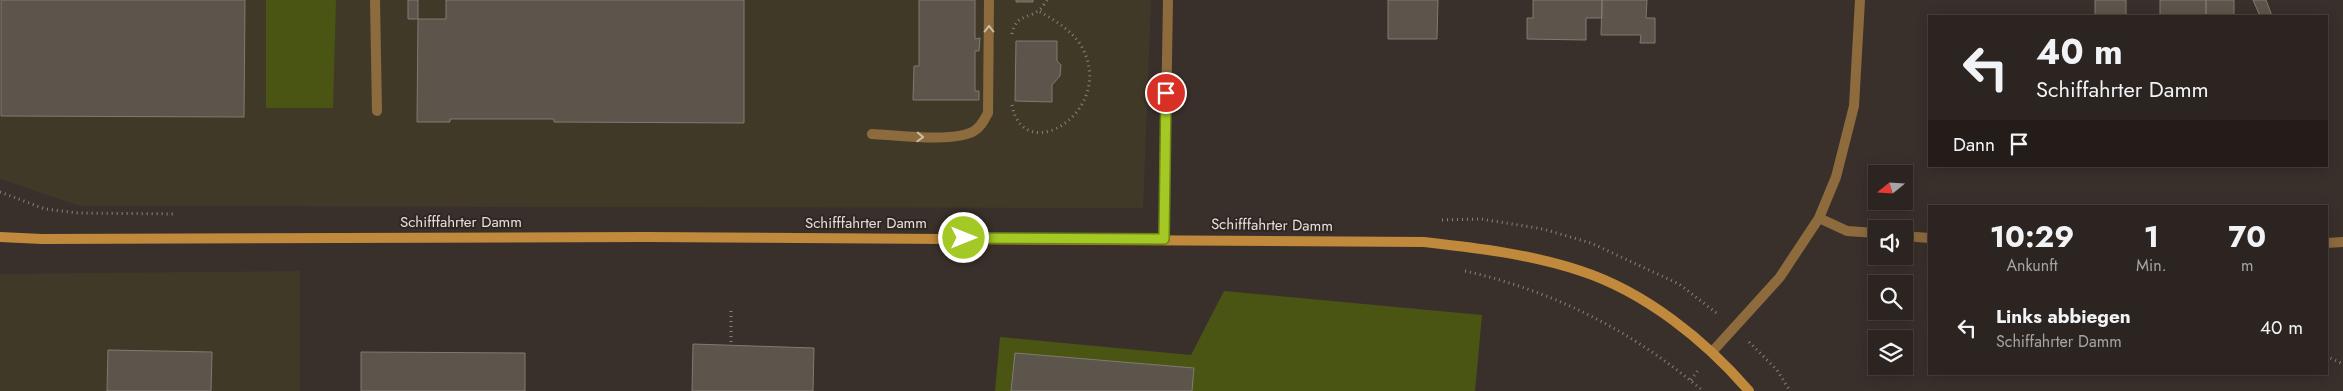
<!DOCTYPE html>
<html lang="de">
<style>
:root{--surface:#2c2420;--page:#38302d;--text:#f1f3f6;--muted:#a6a4a5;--line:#48413e}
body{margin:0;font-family:Jost,sans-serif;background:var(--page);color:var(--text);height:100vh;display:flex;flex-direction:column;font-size:19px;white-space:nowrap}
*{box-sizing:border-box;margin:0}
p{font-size:16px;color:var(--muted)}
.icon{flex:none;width:28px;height:28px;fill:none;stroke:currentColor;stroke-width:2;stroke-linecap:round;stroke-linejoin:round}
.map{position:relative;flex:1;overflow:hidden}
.side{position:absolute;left:1928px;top:205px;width:400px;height:170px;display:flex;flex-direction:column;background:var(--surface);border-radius:0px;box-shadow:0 2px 12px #0003,0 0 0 1px var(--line)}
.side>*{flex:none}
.top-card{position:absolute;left:1928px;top:15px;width:400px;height:152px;border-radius:0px;box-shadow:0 2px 12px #0003,0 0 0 1px var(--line);background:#2c2420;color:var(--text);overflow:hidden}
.needle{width:32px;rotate:252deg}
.controls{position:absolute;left:1868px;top:165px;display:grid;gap:10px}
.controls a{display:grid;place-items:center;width:45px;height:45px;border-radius:0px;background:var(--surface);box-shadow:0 2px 12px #0003,0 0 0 1px var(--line);font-size:25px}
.pin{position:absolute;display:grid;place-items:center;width:42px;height:42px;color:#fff;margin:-21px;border:2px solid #fff;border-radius:50%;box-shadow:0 1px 5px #0007}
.me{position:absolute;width:55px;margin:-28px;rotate:90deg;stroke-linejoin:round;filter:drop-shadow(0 0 4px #0008)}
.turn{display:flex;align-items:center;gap:18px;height:105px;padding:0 25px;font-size:22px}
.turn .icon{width:65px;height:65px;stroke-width:2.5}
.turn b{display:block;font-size:35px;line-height:42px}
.then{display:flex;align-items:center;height:48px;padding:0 25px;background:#0003;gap:10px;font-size:19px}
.eta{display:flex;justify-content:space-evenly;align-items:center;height:85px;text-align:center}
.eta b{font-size:30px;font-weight:700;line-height:35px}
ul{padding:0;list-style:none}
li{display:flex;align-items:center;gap:15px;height:75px;padding:0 25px}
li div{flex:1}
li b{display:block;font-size:19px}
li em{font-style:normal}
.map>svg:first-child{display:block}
.commercial{fill:#413928}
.green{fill:#4a5514}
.building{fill:#5c554c;stroke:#817a70}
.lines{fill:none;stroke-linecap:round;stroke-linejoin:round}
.path{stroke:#8a817d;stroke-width:3;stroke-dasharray:1 4;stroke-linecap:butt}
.lane{stroke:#8e6b3d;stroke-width:10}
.street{stroke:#8e6b3d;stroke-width:10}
.secondary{stroke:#c1893b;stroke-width:10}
.oneway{stroke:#ccbcac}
.route-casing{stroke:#6b8217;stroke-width:12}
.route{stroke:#a4c824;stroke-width:9}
.labels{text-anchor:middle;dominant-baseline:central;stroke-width:4;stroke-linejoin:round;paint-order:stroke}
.street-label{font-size:15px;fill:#e6dfdc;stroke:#302622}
</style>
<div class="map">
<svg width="2343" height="391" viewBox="0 0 2343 391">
<rect width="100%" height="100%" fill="#3a302b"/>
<path class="commercial" d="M 0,0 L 1151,0 L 1143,208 L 80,206 L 0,179 Z
M 300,271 L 300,391 L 0,391 L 0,274 Z"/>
<path class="green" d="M 266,0 L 336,0 L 333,108 L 266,108 Z
M 1224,291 L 1482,315 L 1475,391 L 995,391 L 1000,337 L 1191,355 Z"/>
<path class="building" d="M 1,0 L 245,0 L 244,117 L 1,116 Z
M 408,0 L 418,0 L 418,19 L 408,19 Z
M 446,0 L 744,0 L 744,123 L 554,122 L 554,119 L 450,119 L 450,122 L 417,122 L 418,19 L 446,19 Z
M 919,0 L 975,0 L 975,39 L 980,38 L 979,51 L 975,51 L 975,91 L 979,91 L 979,100 L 913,100 L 914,66 L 919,66 Z
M 1016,0 L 1033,0 L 1033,2 L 1016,2 Z
M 1388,0 L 1438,0 L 1437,39 L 1388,39 Z
M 1533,0 L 1602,0 L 1602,18 L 1586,18 L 1586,40 L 1527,39 L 1527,18 L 1533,18 Z
M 1602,0 L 1647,0 L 1646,18 L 1655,18 L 1655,43 L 1640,43 L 1641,35 L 1601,35 Z
M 2095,0 L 2126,0 L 2126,16 L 2095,16 Z
M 2160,0 L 2206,0 L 2206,16 L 2160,16 Z
M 2206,0 L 2234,0 L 2234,15 L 2206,15 Z
M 2253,0 L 2266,0 L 2272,16 L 2260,16 Z
M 1016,41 L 1057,41 L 1057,61 L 1061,65 L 1060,76 L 1052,85 L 1052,102 L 1015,101 Z
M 693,344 L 814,348 L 813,391 L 692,391 Z
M 108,350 L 212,352 L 211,391 L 107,391 Z
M 361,352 L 525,353 L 525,391 L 361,391 Z
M 1015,353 L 1194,368 L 1192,391 L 1011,391 Z"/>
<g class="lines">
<path class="path" d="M 1012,34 C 1017,13 1027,20 1039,10 C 1042,8 1045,3 1047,0
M 1012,105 C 1024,170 1120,108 1080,44 C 1070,29 1054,20 1039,11
M 0,192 L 45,209 L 78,213 L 176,214
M 1442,220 L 1481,219 L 1543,229 L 1591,243 L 1679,284 L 1719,315
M 1465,271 C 1554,291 1634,332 1703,391
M 731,311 L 731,345
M 1749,342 L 1777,370 L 1790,391
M 2326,356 L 2343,364
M 1691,380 L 1699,369"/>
<path class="lane" d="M 375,0 L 377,111
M 872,134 C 896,135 954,143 974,131 C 981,127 984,120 988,113 L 989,0"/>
<path class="street" d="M 1819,218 L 1847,231 L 1876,233
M 1904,236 L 1929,238
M 1164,239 L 1168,0
M 2326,243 L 2343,242
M 1712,352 L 1780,277 L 1819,218 L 1836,177 L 1854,106 L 1860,0"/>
<path class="secondary" d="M 0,237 L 42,239 L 646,237 L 1424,242 C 1477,248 1530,254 1581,271 C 1645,292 1705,340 1749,391"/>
</g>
<defs><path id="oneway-chevron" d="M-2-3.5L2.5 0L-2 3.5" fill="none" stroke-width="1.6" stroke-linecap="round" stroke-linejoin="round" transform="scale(1.25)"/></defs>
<g class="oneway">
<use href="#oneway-chevron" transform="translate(989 29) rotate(-90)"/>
<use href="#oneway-chevron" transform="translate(920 137) rotate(2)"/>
</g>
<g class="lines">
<defs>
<path id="route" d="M 964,238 L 1164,239 L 1166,93"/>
</defs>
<use href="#route" class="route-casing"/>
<use href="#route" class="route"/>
</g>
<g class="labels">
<g class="street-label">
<text x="461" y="222">Schifffahrter Damm</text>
<text x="866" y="223">Schifffahrter Damm</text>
<text transform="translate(1272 225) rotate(1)">Schifffahrter Damm</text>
</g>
</g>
</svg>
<div class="controls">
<a><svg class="needle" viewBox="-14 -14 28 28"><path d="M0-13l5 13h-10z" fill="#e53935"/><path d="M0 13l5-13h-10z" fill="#a6a4a5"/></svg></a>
<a><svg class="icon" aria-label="sound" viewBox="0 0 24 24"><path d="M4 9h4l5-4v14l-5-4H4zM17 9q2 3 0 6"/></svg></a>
<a><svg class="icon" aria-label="search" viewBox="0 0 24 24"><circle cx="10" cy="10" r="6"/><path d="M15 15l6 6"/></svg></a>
<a><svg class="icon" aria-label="layers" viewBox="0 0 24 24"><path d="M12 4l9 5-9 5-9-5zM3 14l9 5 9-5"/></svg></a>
</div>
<div class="pin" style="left:1166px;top:93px;background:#d93025"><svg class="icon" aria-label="arrive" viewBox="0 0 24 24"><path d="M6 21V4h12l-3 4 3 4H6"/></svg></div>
<svg class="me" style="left:964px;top:238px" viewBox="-20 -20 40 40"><circle r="17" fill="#a4c824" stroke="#fff" stroke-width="3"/><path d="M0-11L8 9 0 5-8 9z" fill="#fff"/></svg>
<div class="top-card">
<div class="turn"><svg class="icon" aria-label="left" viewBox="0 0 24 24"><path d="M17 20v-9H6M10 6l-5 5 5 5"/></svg><div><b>40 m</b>Schiffahrter Damm</div></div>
<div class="then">Dann<svg class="icon" aria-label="arrive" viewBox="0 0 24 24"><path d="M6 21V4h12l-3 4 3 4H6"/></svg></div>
</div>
<section class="side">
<div class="eta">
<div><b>10:29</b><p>Ankunft</p></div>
<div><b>1</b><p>Min.</p></div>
<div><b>70</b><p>m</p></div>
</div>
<ul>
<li><svg class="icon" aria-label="left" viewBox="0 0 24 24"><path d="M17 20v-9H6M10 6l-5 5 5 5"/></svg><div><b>Links abbiegen</b><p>Schiffahrter Damm</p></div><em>40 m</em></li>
</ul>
</section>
</div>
